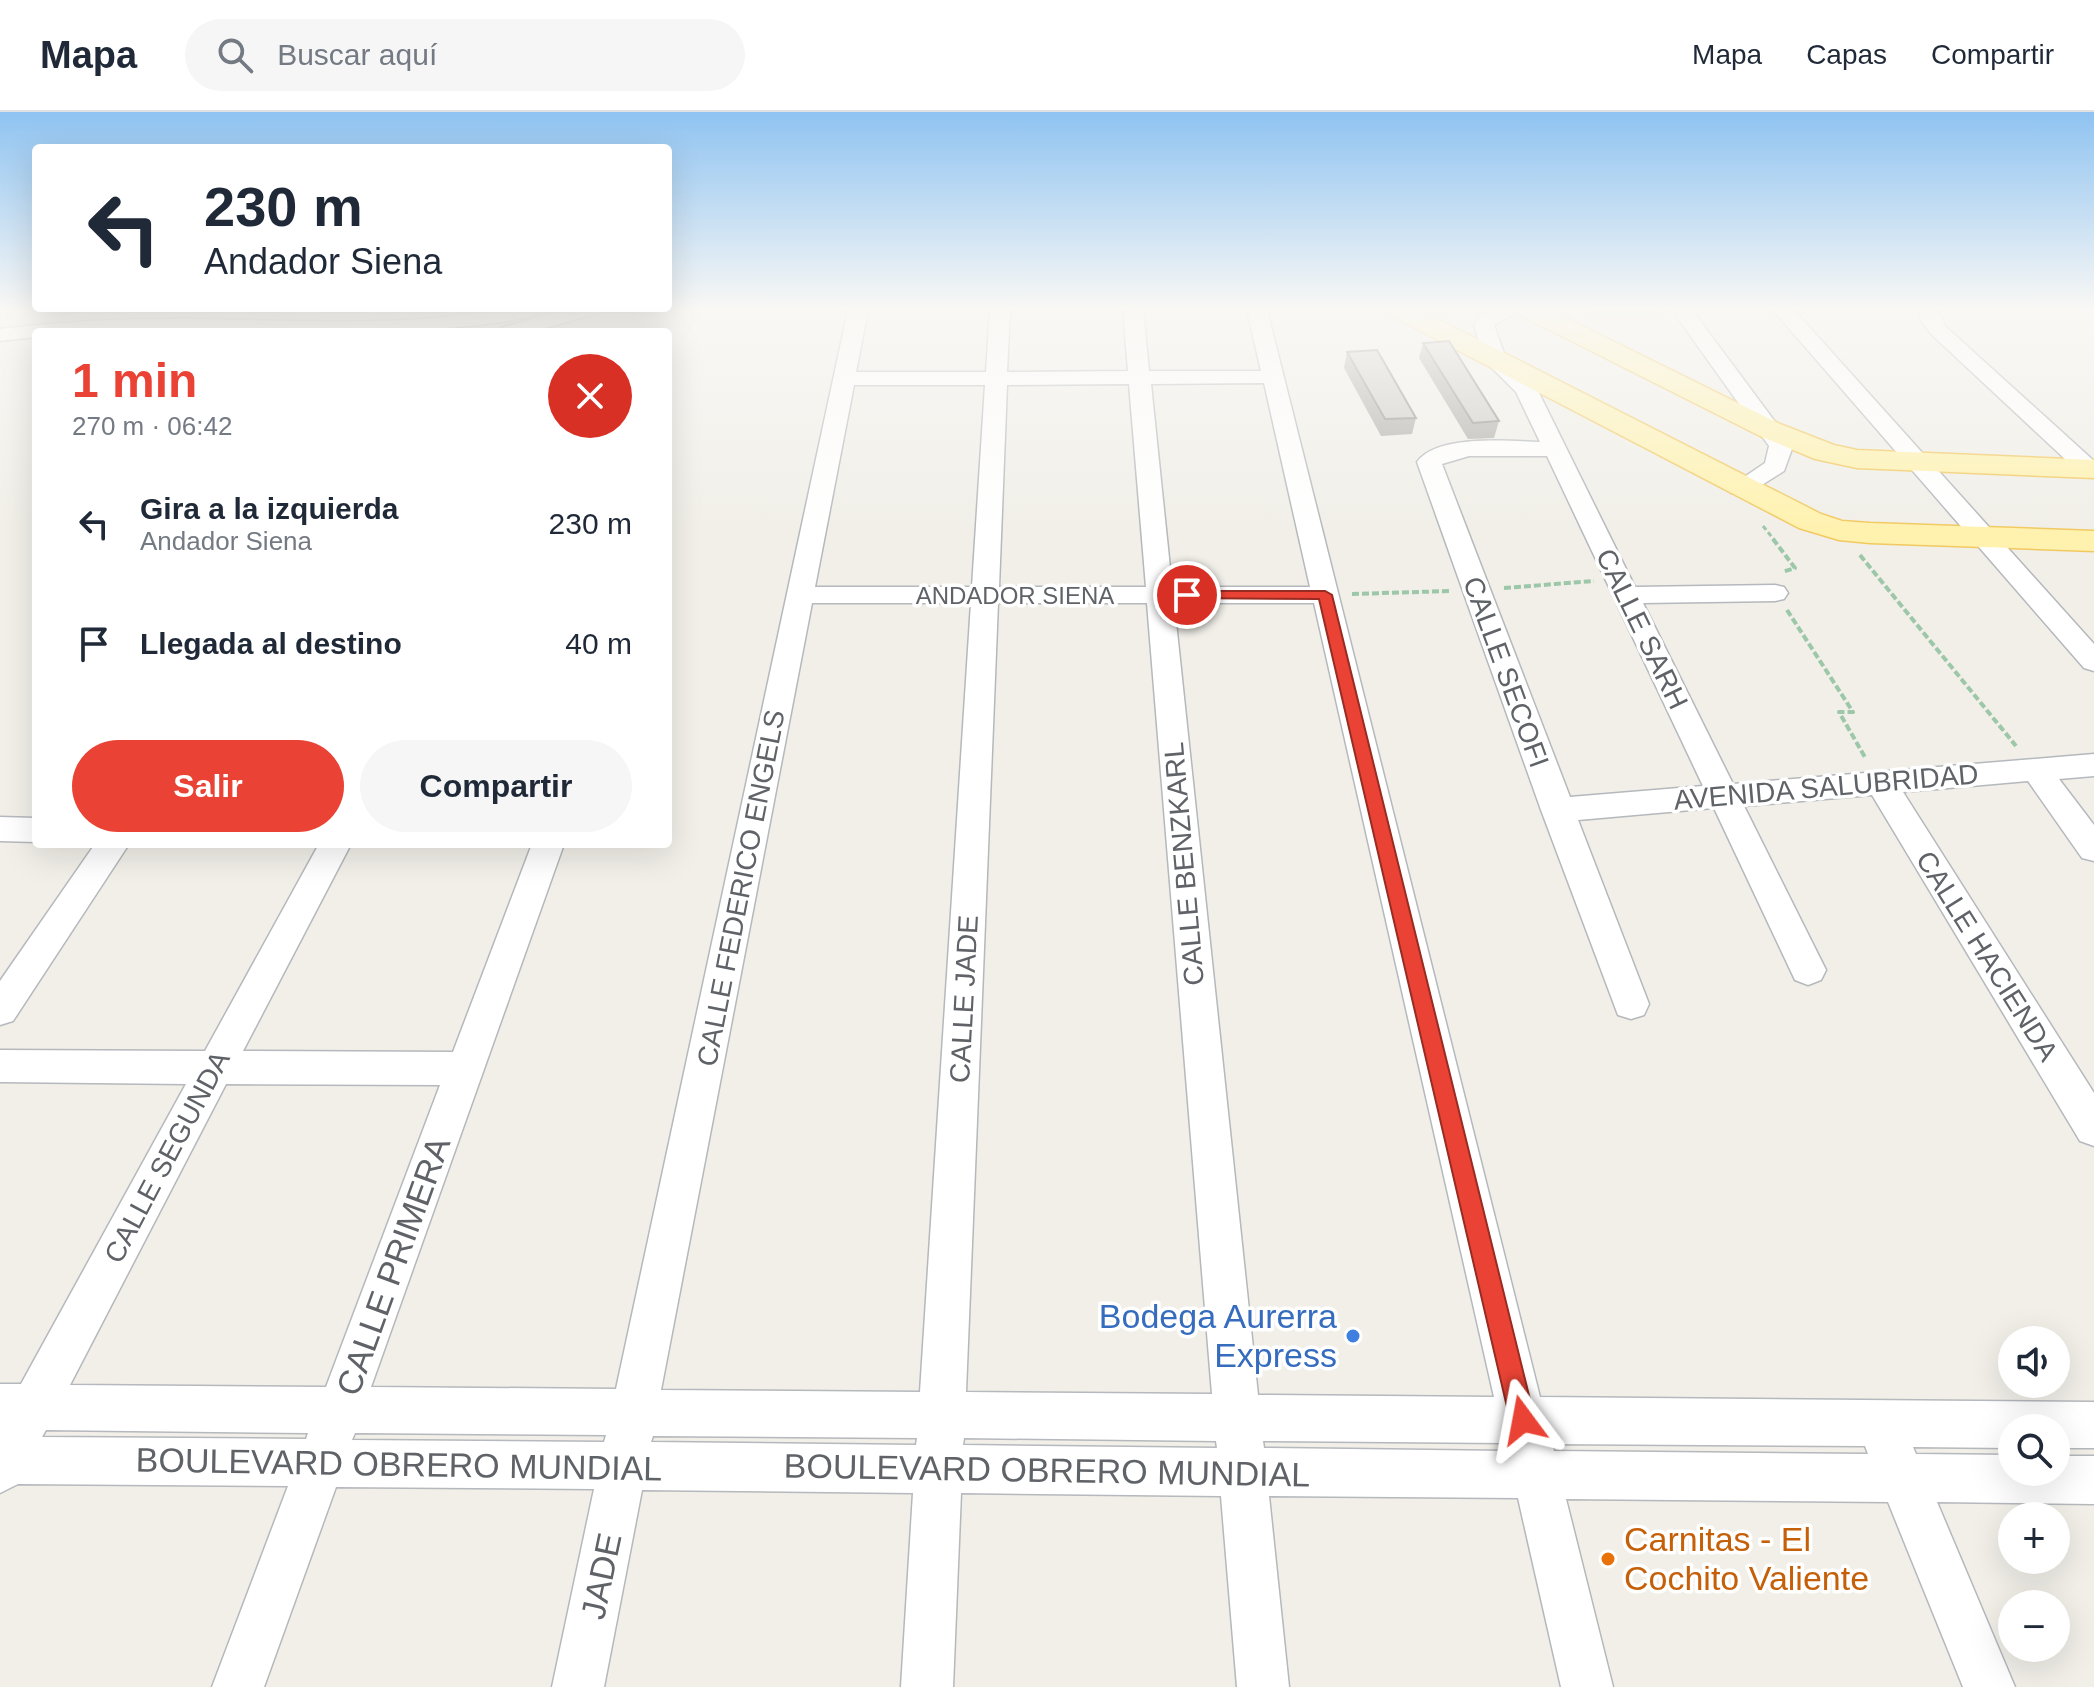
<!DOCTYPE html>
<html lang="es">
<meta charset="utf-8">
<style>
:root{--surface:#fff;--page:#f6f6f7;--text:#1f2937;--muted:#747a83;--line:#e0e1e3;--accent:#ea4335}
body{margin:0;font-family:Arial,sans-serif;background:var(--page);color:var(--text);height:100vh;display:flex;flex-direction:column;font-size:30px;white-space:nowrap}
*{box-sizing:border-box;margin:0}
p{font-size:26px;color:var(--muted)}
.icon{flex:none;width:44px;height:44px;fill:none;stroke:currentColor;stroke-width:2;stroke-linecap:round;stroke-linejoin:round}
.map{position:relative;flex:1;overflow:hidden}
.panel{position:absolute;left:32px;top:216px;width:640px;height:520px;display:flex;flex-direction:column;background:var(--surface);border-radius:8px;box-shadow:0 8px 32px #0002}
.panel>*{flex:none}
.hud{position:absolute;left:32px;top:32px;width:640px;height:168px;border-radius:8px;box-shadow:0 8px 32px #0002;background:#fff;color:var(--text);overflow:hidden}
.fabs{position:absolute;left:1998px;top:1214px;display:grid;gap:16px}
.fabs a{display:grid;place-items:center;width:72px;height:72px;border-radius:50%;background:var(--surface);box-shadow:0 8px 32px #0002;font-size:40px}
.pin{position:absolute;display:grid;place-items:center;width:68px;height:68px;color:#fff;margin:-34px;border:4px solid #fff;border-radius:50%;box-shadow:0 2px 8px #0007}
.me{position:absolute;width:88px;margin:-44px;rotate:347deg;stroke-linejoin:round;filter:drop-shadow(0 0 6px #0008)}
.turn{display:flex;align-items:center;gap:28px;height:168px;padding:0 40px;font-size:36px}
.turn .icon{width:104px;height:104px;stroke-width:2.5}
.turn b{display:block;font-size:56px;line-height:68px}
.round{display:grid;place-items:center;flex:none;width:84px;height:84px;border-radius:42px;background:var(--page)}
.summary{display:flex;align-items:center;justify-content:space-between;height:136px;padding:0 40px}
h1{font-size:48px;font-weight:800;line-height:60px;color:var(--accent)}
.action{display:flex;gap:16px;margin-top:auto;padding:16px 40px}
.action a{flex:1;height:92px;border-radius:48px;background:var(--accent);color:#fff;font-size:32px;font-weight:800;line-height:92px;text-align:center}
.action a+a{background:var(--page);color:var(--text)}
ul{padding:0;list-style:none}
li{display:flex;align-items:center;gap:24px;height:120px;padding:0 40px}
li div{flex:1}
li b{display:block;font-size:30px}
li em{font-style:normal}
header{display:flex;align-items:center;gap:48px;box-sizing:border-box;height:112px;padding:0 40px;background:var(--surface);border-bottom:2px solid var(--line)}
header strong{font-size:38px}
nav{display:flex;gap:44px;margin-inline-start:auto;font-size:28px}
.search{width:560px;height:72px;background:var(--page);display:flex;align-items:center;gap:20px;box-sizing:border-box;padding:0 28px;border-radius:44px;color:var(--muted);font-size:30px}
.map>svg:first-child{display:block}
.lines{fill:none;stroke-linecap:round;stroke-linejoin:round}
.minor-casing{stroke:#b5b8bc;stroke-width:3}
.major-casing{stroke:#f2c960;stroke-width:3}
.path-far1{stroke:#9cc7a9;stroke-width:3;stroke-dasharray:5 3;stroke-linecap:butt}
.path{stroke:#9cc7a9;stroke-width:4;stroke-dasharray:7 3;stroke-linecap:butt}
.minor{fill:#fff;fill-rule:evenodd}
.major{fill:#fff2af;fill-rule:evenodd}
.wall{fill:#afaea9}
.building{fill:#cccac5;stroke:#8f8d8a;stroke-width:2}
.route{fill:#ea4335;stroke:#982c22;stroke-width:2}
.shop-dot{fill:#3f7fe0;stroke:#fff;stroke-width:3}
.food-dot{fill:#e8710a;stroke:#fff;stroke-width:3}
.labels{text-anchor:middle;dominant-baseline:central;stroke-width:7;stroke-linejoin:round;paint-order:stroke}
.far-street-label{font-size:24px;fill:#5f6368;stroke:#fff}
.street-label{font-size:28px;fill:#5f6368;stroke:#fff}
.near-street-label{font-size:34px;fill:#5f6368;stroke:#fff}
.near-shop-label{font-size:34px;fill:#366cbe;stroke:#fff;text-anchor:end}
.near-food-label{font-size:34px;fill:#c56008;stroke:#fff;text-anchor:start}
</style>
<header>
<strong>Mapa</strong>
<div class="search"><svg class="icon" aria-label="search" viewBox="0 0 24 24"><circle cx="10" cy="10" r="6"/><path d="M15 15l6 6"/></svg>Buscar aquí</div>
<nav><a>Mapa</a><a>Capas</a><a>Compartir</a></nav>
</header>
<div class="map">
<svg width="2094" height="1575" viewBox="0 0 2094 1575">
<rect width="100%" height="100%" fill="#f1efe8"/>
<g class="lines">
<defs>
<path id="minor" d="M 496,198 L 542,198 C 510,230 105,220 36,220 L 36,225 L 0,229 L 0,217 C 67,209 134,206 202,207 C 299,209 399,215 496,198 Z
M 563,198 L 597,198 L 594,202 L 531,220 L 498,220 L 501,216 Z
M 848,198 L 868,198 L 856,260 L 986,260 L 990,198 L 1010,198 L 1007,260 L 1128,259 L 1123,198 L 1143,198 L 1149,259 L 1261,259 L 1247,198 L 1267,198 L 1540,1285 L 2094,1290 L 2094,1336 L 2056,1336 L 2056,1316 L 2012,1316 L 2012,1336 L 1913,1335 L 1916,1342 L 2012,1343 L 2012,1360 L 2056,1360 L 2056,1344 L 2094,1344 L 2094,1392 L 1937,1390 L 2015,1575 L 1963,1575 L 1888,1390 L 1566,1387 L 1613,1575 L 1561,1575 L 1518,1386 L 1269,1384 L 1289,1575 L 1237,1575 L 1221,1384 L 961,1381 L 953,1575 L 901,1575 L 913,1381 L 642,1378 L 604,1575 L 552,1575 L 594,1377 L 336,1375 L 264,1575 L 212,1575 L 288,1374 L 18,1372 L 0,1381 L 0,1272 L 21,1272 L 186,972 L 0,970 L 0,938 L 205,939 L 319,732 L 351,732 L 243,939 L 453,940 L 532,732 L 564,732 L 371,1275 L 616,1277 ZM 1264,271 L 1310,475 L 1172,475 L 1151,272 ZM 1129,272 L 1146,475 L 999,475 L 1007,273 ZM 854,273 L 985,273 L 972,475 L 815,475 ZM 812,491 L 971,491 L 920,1280 L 661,1278 ZM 998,491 L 1147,491 L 1212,1282 L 966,1280 ZM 1174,491 L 1314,491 L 1494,1285 L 1258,1283 ZM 226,972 L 440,973 L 326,1275 L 70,1273 ZM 46,1318 L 308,1321 L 306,1327 L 42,1325 ZM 355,1321 L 606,1323 L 604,1330 L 352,1328 ZM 653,1324 L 917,1326 L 916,1333 L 651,1330 ZM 964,1326 L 1216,1329 L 1217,1336 L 963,1333 ZM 1263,1329 L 1505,1331 L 1507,1339 L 1264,1336 ZM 1552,1332 L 1865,1334 L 1868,1342 L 1554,1339 Z
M 1493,198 L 1522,198 L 1494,213 L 1506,247 L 1537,277 L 1635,475 L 1775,473 L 1784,475 L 1788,481 L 1784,487 L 1775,489 L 1643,491 L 1733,672 L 2094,642 L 2094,664 L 2059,667 L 2094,713 L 2094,749 L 2082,746 L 2028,669 L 1903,680 L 2094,981 L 2094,1034 L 2080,1029 L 1872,683 L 1744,694 L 1826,858 L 1821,868 L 1808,873 L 1795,868 L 1714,696 L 1578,708 L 1649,892 L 1644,903 L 1631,907 L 1618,903 L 1541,698 L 1417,350 C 1437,322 1509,329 1540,330 L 1516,280 L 1485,249 L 1474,213 L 1480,204 ZM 1469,344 L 1547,344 L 1703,674 L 1570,685 L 1442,352 Z
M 1672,198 L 1692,198 L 1793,334 L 1784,359 L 1749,381 L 1731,381 L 1728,376 L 1765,351 L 1769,334 Z
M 1773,198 L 1794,198 L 2094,532 L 2094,559 L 2084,556 Z
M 1919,198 L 1939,198 L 1945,214 L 2094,349 L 2094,362 L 2080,361 L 1931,222 L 1921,209 Z
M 0,705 L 36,706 L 36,730 L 0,729 Z
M 95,732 L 129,732 L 13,909 L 0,913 L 0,869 Z"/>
<path id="major" d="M 1386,198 L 1420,198 L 1821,402 L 1842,409 L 1870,411 L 2094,419 L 2094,439 L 1870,431 L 1839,428 L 1799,416 L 1390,203 Z
M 1516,198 L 1550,198 L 1780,312 L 1834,333 L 1857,338 L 2094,348 L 2094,366 L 1857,356 L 1815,347 L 1760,324 L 1520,203 Z"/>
</defs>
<use href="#minor" class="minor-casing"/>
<use href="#major" class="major-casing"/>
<path class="path-far1" d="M 1589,201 L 1659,201
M 1763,414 L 1775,429"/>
<path class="path" d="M 1773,427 L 1795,456 L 1782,460
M 1860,443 L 2016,634
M 1504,476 L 1594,469
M 1352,482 L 1450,479
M 1787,498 L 1853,600 L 1839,600 L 1866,647"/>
<use href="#minor" class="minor"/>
<use href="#major" class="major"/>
</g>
<path class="wall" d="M 1423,231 L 1499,309 L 1494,326 L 1468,327 L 1419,246 Z
M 1347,240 L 1416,306 L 1412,322 L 1381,324 L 1344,256 Z"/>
<path class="building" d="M 1449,229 L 1499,309 L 1473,311 L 1423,231 Z
M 1377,238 L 1416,306 L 1385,307 L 1347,240 Z"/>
<linearGradient id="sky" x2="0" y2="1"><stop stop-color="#8fc3f1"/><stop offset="0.47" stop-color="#f9f8f5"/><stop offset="1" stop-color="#f9f8f5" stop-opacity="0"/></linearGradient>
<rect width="2094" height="419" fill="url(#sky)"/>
<path class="route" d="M 1187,479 L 1325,479 L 1332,483 L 1535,1308 L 1531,1317 L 1523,1321 L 1514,1317 L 1510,1308 L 1319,487 L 1182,486 L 1182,480 Z"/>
<circle class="shop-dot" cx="1353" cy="1224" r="8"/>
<circle class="food-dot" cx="1608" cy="1447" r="8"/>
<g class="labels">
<g class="far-street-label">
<text x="1015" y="483">ANDADOR SIENA</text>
</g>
<g class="street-label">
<text transform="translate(1642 517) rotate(64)">CALLE SARH</text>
<text transform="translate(1506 560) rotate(70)">CALLE SECOFI</text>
<text transform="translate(1826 675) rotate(-5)">AVENIDA SALUBRIDAD</text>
<text transform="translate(1184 752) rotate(-95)">CALLE BENZKARL</text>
<text transform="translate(741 776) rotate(-79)">CALLE FEDERICO ENGELS</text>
<text transform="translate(1987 844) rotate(58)">CALLE HACIENDA</text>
<text transform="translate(964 887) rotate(-87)">CALLE JADE</text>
<text transform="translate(167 1045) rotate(-62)">CALLE SEGUNDA</text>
</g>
<g class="near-street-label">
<text transform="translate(393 1154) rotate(-70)">CALLE PRIMERA</text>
<text transform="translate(399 1352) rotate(1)">BOULEVARD OBRERO MUNDIAL</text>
<text transform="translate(1047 1358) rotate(1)">BOULEVARD OBRERO MUNDIAL</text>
<text transform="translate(601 1464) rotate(-78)">JADE</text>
</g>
<g class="near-shop-label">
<text x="1337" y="1204">Bodega Aurerra<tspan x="1337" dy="39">Express</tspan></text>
</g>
<g class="near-food-label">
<text x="1624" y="1427">Carnitas - El<tspan x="1624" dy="39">Cochito Valiente</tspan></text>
</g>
</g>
</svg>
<div class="fabs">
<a><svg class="icon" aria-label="sound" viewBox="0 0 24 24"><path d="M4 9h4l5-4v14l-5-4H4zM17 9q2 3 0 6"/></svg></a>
<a><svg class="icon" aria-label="search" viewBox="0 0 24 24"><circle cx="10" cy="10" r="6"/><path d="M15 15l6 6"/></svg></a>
<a>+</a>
<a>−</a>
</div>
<div class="pin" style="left:1187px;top:483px;background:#d93025"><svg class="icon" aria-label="arrive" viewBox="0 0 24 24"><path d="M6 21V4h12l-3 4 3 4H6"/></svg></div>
<svg class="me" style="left:1523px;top:1308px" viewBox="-20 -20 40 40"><path d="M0-17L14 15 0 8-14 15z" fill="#ea4335" stroke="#fff" stroke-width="4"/></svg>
<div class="hud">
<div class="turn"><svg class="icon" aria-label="left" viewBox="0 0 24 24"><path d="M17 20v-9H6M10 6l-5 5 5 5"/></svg><div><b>230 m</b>Andador Siena</div></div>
</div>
<section class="panel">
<div class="summary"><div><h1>1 min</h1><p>270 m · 06:42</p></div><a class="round" style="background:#d93025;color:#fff"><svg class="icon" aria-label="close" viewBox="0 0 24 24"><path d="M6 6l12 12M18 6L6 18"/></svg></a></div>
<ul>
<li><svg class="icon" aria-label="left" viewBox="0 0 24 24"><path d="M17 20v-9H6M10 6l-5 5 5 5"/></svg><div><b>Gira a la izquierda</b><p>Andador Siena</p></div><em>230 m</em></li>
<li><svg class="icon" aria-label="arrive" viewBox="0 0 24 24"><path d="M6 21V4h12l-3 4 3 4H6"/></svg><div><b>Llegada al destino</b></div><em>40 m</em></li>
</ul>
<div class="action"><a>Salir</a><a>Compartir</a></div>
</section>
</div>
